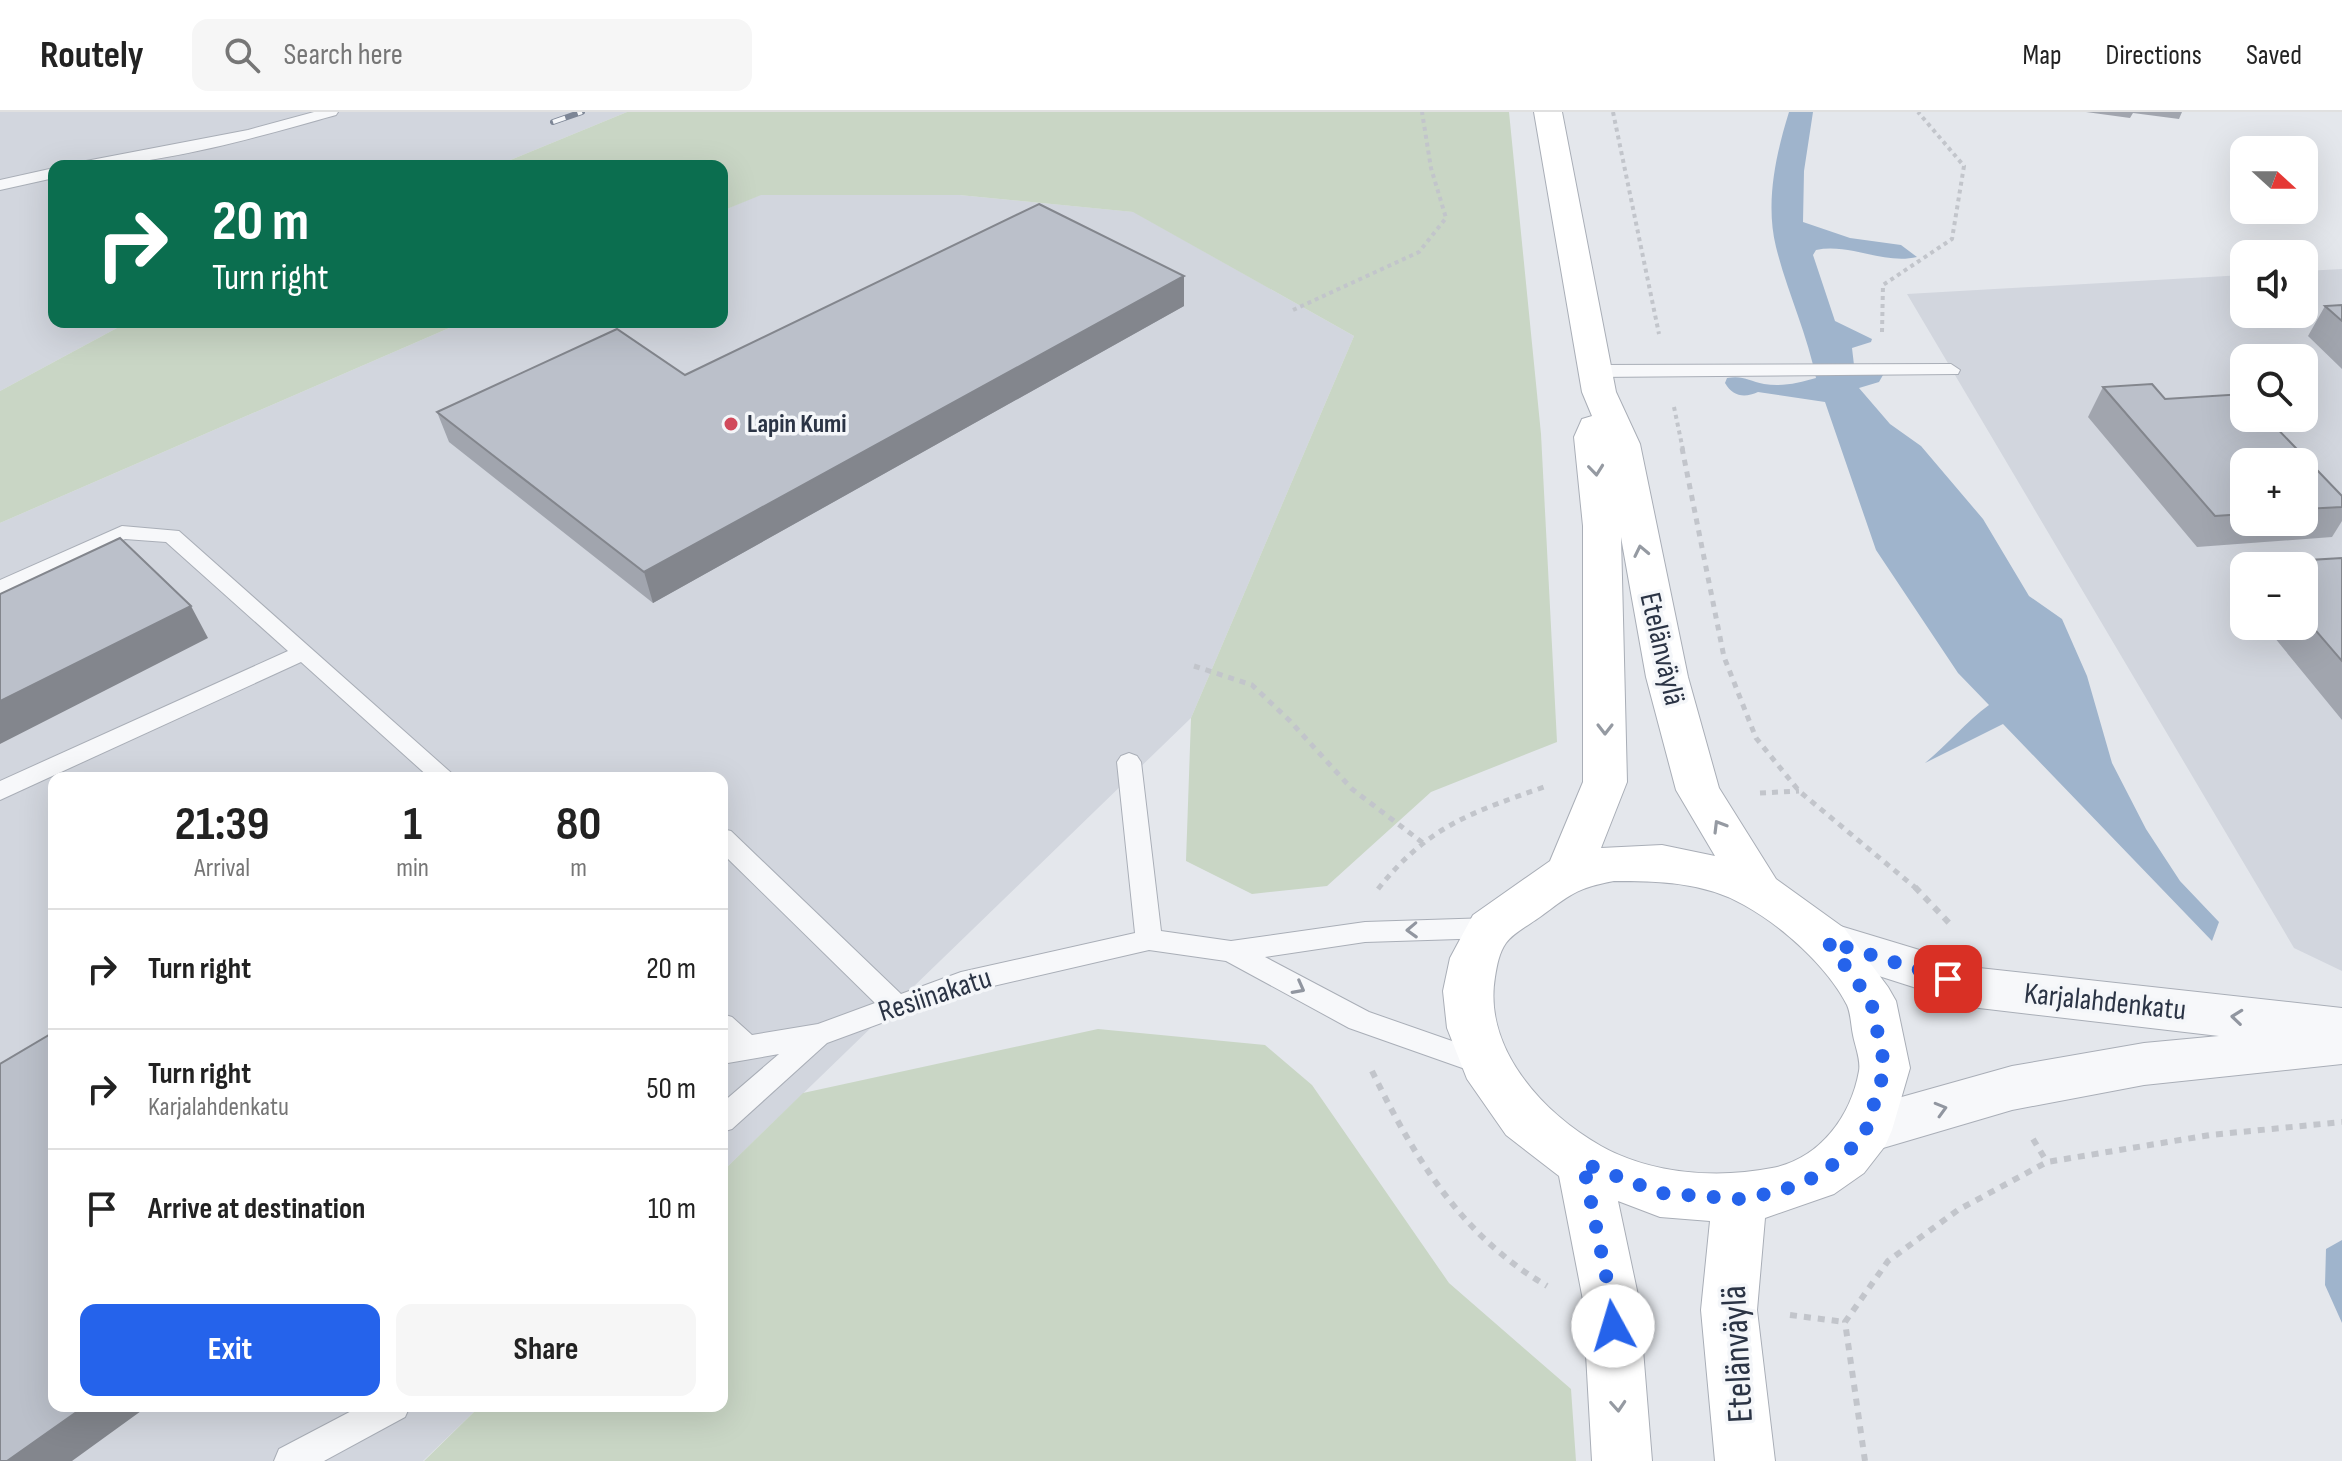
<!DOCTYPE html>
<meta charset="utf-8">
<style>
:root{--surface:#fff;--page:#f6f6f6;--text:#222;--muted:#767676;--line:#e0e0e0;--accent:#2563eb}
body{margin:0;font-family:"Sofia Sans Condensed",sans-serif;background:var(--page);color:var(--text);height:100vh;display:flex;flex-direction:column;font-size:30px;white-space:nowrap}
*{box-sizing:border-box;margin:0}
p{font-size:26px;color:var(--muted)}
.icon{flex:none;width:44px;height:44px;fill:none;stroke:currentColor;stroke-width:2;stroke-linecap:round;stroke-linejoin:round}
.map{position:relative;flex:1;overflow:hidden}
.drawer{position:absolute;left:48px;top:660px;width:680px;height:640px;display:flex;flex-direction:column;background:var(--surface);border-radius:16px;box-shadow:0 8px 32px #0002}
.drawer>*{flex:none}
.banner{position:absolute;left:48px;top:48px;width:680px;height:168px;border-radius:16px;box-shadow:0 8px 32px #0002;background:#0b6e4f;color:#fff;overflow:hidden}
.needle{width:52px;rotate:111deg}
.tools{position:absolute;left:2230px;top:24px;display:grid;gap:16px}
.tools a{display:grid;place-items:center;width:88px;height:88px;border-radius:16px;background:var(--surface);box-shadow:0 8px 32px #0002;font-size:40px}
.pin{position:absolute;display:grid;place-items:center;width:68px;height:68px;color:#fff;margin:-34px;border-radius:16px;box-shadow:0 4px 12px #0006}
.me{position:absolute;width:88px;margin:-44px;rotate:354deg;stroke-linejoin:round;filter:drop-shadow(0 0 6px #0008)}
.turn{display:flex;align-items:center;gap:28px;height:168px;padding:0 32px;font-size:36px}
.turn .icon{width:104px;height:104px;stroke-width:2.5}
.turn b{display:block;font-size:56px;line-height:68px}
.eta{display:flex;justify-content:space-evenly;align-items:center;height:136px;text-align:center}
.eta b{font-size:48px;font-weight:700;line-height:56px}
.button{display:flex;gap:16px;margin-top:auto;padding:16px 32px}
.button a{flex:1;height:92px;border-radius:16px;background:var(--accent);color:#fff;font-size:32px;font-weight:700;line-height:92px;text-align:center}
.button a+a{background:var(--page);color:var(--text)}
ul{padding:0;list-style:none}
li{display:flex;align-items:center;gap:24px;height:120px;padding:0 32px;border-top:2px solid var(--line)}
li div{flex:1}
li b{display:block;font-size:30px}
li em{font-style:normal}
header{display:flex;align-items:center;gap:48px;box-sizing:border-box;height:112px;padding:0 40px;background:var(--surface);border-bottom:2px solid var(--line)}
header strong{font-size:38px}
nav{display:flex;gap:44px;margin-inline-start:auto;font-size:28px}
.search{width:560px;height:72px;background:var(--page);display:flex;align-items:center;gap:20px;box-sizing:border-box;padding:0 28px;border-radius:16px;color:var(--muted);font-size:30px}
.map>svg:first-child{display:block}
.built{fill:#d2d6de;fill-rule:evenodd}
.green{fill:#c9d6c5}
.water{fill:#9fb4cc}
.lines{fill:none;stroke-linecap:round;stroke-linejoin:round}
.lane-casing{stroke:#a9aeb7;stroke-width:2}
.street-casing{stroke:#a9aeb7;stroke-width:2}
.secondary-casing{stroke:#a9aeb7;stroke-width:2}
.path-far2{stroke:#c2c5cb;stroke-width:4;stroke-dasharray:4 4;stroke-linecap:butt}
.path-far1{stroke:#c2c5cb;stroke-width:5;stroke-dasharray:6 6;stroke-linecap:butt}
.path{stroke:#c2c5cb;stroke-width:6;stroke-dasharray:7 7;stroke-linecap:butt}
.lane{fill:#f7f8fa;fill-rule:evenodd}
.street{fill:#f7f8fa;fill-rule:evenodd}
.secondary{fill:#fff;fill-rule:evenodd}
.rail-casing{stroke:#7d8696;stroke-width:6}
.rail{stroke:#f4f6f9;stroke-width:4;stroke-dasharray:13;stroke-linecap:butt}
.wall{fill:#a1a5ae;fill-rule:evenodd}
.shaded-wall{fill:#83868d}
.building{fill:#bbc0ca;stroke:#83868d;stroke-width:2}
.oneway{stroke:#959aa2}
.oneway2{stroke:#9196a0}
.route{stroke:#2563eb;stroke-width:14;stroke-dasharray:0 25.2}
.poi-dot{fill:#d1495b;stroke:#f4f6f9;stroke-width:3}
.labels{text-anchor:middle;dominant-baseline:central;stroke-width:7;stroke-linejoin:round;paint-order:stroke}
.far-poi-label{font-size:26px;font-weight:bold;fill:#2b3445;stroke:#f4f6f9;text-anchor:start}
.street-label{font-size:30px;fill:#2b3445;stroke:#f4f6f9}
.near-street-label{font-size:36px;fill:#2b3445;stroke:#f4f6f9}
</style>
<header>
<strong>Routely</strong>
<div class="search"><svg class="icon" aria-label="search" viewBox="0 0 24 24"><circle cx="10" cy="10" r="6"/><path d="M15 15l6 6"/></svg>Search here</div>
<nav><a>Map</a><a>Directions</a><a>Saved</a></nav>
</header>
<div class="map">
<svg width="2342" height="1349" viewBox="0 0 2342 1349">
<rect width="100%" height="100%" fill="#e4e7ec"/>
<path class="built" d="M 0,0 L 627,0 L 496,54 L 54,54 L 54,210 L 128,210 L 0,279 Z
M 761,82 L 959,83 L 1134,100 L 1354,224 L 1191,606 L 722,1060 L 722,666 L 54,666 L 54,1294 L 480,1294 L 423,1349 L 0,1349 L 0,411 L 463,210 L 722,210 L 722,99 Z
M 2342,157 L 2342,859 L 2294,836 L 1907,182 L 2244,163 L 2244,202 L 2304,202 L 2304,159 ZM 2244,246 L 2304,246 L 2304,306 L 2244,306 ZM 2244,350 L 2304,350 L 2304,410 L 2244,410 ZM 2244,454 L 2304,454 L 2304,514 L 2244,514 Z"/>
<path class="green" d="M 627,0 L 1509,0 L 1541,322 L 1557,630 L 1431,680 L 1327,774 L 1252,782 L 1186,749 L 1191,606 L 1354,224 L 1133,100 L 959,83 L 761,83 L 722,99 L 722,54 L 496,54 Z
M 128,210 L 463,210 L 0,411 L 0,279 Z
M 1098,917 L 1265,933 L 1312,973 L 1449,1171 L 1571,1277 L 1576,1349 L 424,1349 L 480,1294 L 722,1294 L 722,1060 L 803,981 Z"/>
<path class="water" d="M 1789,0 L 1813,0 L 1804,59 L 1803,110 L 1850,126 L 1901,133 L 1917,145 C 1884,153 1850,131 1816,138 L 1813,143 L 1835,209 L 1872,227 L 1871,230 L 1852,236 L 1854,253 L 1883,263 L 1879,270 L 1859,276 L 1890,312 L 1921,334 L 1983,407 L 2029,484 L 2062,507 L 2087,564 L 2112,651 L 2146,717 L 2180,769 L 2219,810 L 2212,829 L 2003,612 L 1925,651 C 1948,632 1966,610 1989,593 L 1958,561 L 1876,438 L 1825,290 L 1758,280 C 1745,286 1733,285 1725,271 L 1727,266 C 1743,263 1749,269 1764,272 C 1782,275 1799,271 1816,266 C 1807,221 1787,179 1776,135 C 1765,90 1776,42 1789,0 Z
M 2342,1128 L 2342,1211 L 2325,1173 L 2326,1137 Z"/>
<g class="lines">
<defs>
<path id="lane" d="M 314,0 L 338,0 L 336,3 C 257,25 160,54 78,54 L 86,49 L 248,18 Z
M 54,56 L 54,66 L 0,78 L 0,68 Z
M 1951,252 L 1960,258 L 1958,262 L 1595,265 L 1586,259 L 1595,253 Z
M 122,414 L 179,419 L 457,666 L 430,666 L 301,550 L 0,688 L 0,669 L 288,539 L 166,430 L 125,427 L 0,483 L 0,468 Z
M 1129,641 L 1137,644 L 1141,650 L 1161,819 L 1231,829 L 1365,810 L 1490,806 L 1499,809 L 1503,816 L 1499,823 L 1490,826 L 1365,830 L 1265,845 L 1369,900 L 1495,944 L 1499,952 L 1495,960 L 1485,964 L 1349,916 L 1226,849 L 1149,838 L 963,881 L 827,931 L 732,1017 L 722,1020 L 722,991 L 779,942 L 722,952 L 722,902 L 732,905 L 752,923 L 818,912 L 875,891 L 722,741 L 722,717 L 731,719 L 901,882 L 961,860 L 1135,821 L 1117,650 L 1121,644 Z
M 361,1294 L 410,1294 L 405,1305 L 324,1349 L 274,1349 L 279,1337 Z"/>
<path id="street" d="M 1827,810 L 1979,856 L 2342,896 L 2342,952 L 2144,973 L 2012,998 L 1866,1041 L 1847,1034 L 1840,1018 L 1847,1002 L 1866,995 L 2012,954 L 2144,931 L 2219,924 L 1979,896 L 1810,842 L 1803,829 L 1810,816 Z"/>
<path id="secondary" d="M 1534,0 L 1562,0 L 1616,280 L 1640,332 L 1688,565 L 1719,676 L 1776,767 L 1844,816 L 1888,875 L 1896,889 L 1910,956 L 1892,1018 L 1885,1034 L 1864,1061 L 1834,1082 L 1765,1106 L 1757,1198 L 1775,1349 L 1715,1349 L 1701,1198 L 1710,1109 L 1660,1105 L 1618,1089 L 1639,1188 L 1652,1349 L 1592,1349 L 1583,1188 L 1559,1064 L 1506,1023 L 1467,967 L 1447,916 L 1443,879 L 1450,846 L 1473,803 L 1550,749 L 1583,670 L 1583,414 L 1574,325 L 1582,307 L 1592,304 L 1582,280 ZM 1621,425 L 1646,565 L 1676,678 L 1715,744 L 1662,733 L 1601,736 L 1627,670 ZM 1614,769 C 1658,769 1704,770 1744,793 C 1782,814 1827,854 1847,893 C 1851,902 1851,914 1853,923 C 1855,934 1861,948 1859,959 C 1851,1004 1820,1047 1772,1056 C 1717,1067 1651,1062 1601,1034 C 1543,1001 1483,937 1495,865 C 1497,853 1499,841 1506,831 C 1513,821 1529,813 1540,805 C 1570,783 1576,776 1614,769 Z"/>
</defs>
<use href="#lane" class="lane-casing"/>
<use href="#street" class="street-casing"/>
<use href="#secondary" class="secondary-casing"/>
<path class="path-far2" d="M 1613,0 L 1659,222
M 1293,198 L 1419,140 L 1446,106 L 1431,56 L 1422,0
M 1882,220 L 1883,173 L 1952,127 L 1964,54 L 1918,0
M 1674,295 L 1683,338"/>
<path class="path-far1" d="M 1682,336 L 1724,545 L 1756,626 L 1799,679 L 1917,777
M 1194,554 L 1252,573 L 1290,609 L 1352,677 L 1423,731
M 1760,681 L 1799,679
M 1378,777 C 1429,713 1473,700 1547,674"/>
<path class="path" d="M 1915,775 L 1951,813
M 1372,959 C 1414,1045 1461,1124 1547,1174
M 2033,1027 L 2047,1050
M 1790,1203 L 1845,1210
M 1865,1349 L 1845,1210 L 1888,1149 L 1958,1098 L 2047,1050 L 2210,1023 L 2342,1010"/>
<use href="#lane" class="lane"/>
<use href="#street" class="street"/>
<use href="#secondary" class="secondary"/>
<defs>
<path id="rail" d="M 553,10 L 582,0"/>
</defs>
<use href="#rail" class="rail-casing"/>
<use href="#rail" class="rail"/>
</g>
<path class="wall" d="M 2086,0 L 2182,0 L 2179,7 L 2133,1 L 2130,6 Z
M 1184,164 L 1184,194 L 653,491 L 449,330 L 437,300 L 685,263 Z
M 2342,193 L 2342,257 L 2308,224 L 2325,194 Z
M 2152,272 L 2165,287 L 2244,282 L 2244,306 L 2267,306 L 2342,384 L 2342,409 L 2332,425 L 2197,435 L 2088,305 L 2103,275 ZM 2244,350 L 2304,350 L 2304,410 L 2244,410 Z
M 2342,446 L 2342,608 L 2265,514 L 2304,514 L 2304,454 L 2257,454 L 2259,451 Z
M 2244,476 L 2244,488 L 2240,483 Z"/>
<path class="shaded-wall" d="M 1184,164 L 1184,194 L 653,491 L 644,460 Z
M 191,494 L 208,526 L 0,632 L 0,589 Z
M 85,1294 L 148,1294 L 72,1349 L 7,1349 Z"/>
<path class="building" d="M 1039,92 L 1184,164 L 644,460 L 437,300 L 617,217 L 685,263 Z
M 2342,193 L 2342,209 L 2325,194 Z
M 2152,272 L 2165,287 L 2244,282 L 2244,306 L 2267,306 L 2342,384 L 2342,395 L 2304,397 L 2304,350 L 2244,350 L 2244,402 L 2215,404 L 2103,275 Z
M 120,426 L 191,494 L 0,589 L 0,482 Z
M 2342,446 L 2342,549 L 2304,505 L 2304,454 L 2261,454 L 2259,451 Z
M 54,920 L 54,1294 L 85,1294 L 7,1349 L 0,1349 L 0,952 Z"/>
<defs><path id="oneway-chevron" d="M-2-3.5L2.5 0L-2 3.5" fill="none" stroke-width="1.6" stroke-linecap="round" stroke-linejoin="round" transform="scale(2)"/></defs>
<g class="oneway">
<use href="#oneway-chevron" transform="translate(1596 358) rotate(84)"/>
<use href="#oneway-chevron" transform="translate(1641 439) rotate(-102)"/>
<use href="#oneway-chevron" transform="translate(1605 617) rotate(90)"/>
<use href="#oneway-chevron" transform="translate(1719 714) rotate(-121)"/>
<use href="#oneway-chevron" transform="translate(1618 1294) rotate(86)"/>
</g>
<g class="oneway2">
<use href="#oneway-chevron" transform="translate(1412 818) rotate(178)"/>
<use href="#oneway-chevron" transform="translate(1299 876) rotate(28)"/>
<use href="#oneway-chevron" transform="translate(2237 905) rotate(-174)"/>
<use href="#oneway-chevron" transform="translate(1941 997) rotate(-16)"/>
</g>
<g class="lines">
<path class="route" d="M 1613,1214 L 1611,1188 L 1583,1051 L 1660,1081 L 1740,1087 L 1781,1079 L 1815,1065 L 1845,1044 L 1866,1018 L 1885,956 L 1871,889 L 1827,829 L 1948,867"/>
</g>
<circle class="poi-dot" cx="731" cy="312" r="8"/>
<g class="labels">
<g class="far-poi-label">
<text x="747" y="312">Lapin Kumi</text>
</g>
<g class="street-label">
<text transform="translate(1662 537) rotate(77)">Etelänväylä</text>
<text transform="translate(935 883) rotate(-18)">Resiinakatu</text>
<text transform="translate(2105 890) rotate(6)">Karjalahdenkatu</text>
</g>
<g class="near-street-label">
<text transform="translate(1738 1242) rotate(-93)">Etelänväylä</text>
</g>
</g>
</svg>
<div class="tools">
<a><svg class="needle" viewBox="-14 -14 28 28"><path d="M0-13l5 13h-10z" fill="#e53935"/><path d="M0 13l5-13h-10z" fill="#767676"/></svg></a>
<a><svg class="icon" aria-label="sound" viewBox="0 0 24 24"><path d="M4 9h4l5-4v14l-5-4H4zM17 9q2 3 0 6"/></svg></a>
<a><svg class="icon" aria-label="search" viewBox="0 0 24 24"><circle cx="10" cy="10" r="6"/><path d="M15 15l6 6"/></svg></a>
<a>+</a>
<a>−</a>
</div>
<div class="pin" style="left:1948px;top:867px;background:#d93025"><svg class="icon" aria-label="arrive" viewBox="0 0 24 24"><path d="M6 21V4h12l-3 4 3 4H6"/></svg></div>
<svg class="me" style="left:1613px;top:1214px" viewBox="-20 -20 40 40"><circle r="19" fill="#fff"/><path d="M0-13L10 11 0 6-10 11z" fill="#2563eb"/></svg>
<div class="banner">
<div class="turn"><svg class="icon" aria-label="right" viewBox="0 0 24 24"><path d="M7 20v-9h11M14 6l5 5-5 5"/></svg><div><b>20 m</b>Turn right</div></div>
</div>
<section class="drawer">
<div class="eta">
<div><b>21:39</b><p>Arrival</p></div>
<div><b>1</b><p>min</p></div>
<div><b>80</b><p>m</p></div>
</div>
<ul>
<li><svg class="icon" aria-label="right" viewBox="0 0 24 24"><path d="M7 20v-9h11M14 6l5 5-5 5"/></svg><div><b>Turn right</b></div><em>20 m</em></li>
<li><svg class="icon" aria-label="right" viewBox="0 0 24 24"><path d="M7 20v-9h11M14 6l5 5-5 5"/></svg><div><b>Turn right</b><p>Karjalahdenkatu</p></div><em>50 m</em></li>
<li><svg class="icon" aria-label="arrive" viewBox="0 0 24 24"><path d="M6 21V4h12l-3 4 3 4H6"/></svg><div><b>Arrive at destination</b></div><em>10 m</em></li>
</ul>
<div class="button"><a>Exit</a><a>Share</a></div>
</section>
</div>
